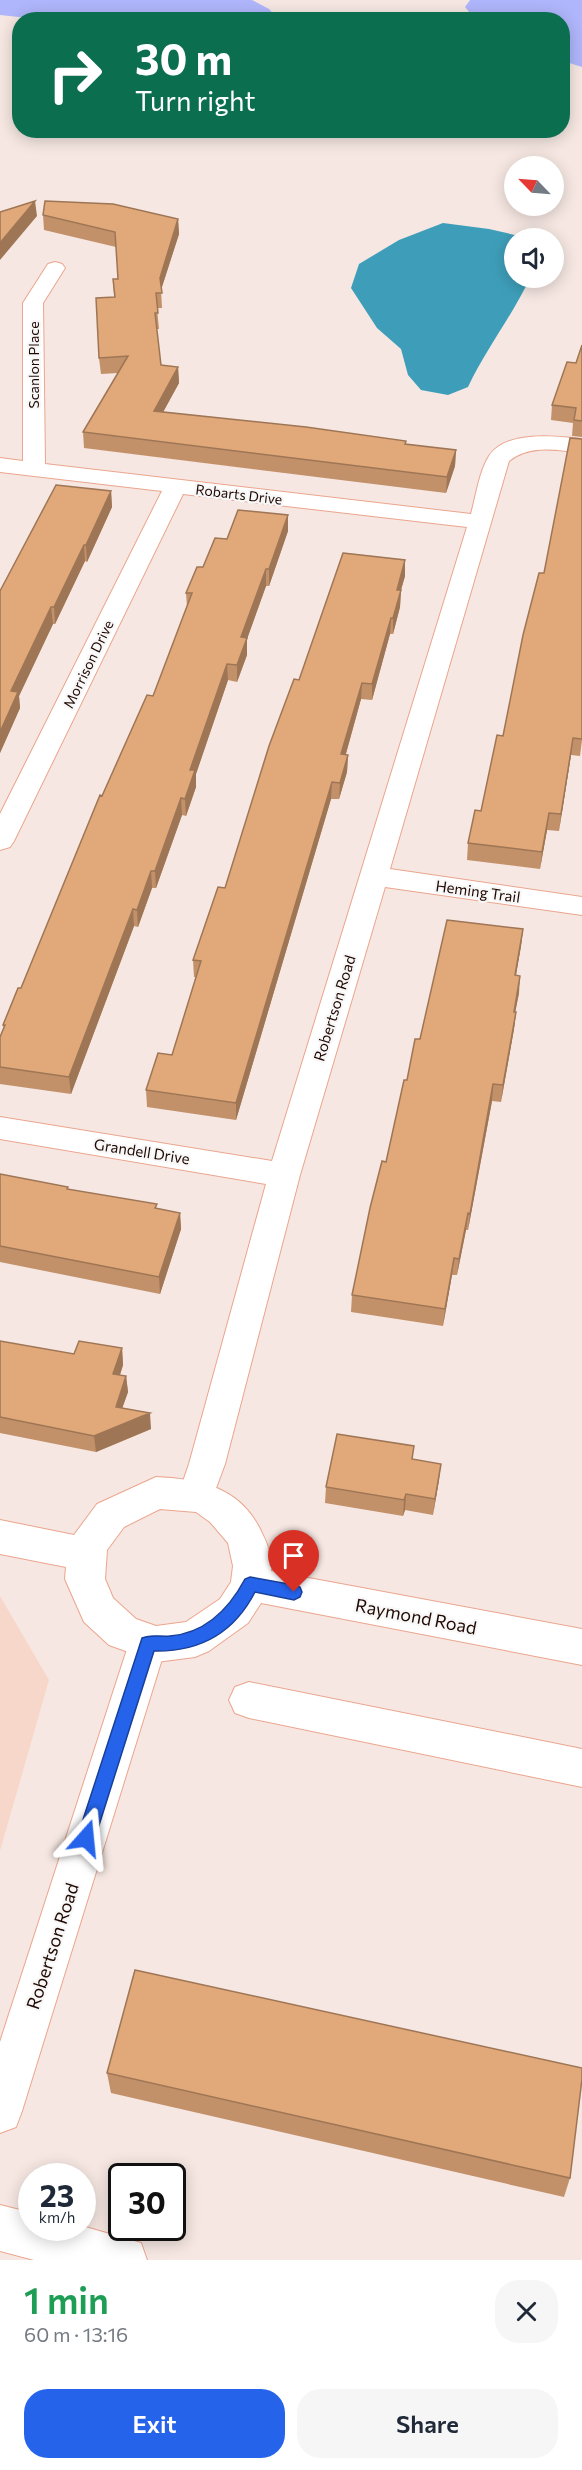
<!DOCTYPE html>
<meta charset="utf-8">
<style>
:root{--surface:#fff;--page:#f6f6f7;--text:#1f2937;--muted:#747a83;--accent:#2563eb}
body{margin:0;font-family:Commissioner,sans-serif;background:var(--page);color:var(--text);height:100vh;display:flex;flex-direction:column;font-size:22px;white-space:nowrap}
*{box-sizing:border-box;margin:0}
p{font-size:20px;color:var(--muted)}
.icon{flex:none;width:33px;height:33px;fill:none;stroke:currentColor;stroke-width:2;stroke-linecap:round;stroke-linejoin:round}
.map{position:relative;height:2260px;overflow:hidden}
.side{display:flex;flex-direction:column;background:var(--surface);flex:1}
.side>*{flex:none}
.guide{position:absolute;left:12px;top:12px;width:558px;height:126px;border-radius:24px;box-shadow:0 3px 15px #0003;background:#0b6e4f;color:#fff;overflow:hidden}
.needle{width:39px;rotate:295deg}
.buttons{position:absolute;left:504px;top:156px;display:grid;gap:12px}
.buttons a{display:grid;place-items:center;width:60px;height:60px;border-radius:50%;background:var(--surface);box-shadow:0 3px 15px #0003;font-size:30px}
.speed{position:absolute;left:18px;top:2163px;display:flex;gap:12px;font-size:30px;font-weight:700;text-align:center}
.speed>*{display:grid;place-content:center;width:78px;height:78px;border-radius:50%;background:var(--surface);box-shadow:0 3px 15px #0003;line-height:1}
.speed small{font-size:15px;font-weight:400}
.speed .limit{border:3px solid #111;border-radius:9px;background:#fff;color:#111}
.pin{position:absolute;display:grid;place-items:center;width:51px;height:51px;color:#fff;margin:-62px -26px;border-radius:50% 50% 50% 0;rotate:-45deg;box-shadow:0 0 6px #0007}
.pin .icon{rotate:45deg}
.me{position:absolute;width:66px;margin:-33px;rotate:18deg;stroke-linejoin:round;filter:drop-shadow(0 0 4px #0008)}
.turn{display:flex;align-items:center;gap:21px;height:126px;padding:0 24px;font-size:27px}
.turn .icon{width:78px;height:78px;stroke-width:2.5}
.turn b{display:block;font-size:42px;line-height:51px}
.round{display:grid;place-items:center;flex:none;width:63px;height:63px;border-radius:24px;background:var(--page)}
.head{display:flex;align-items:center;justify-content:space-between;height:102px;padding:0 24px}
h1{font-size:36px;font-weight:600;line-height:45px;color:#1e9e55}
.cta{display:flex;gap:12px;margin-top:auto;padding:12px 24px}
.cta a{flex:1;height:69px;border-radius:24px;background:var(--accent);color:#fff;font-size:24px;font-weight:600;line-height:69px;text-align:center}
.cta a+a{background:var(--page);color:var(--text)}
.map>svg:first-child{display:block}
.built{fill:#f8d7cb}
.forest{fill:#b0b6fb}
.water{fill:#3e9eb9}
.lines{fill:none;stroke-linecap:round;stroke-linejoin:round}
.street-casing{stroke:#eba58d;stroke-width:2}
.secondary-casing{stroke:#eba58d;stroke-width:2}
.street{fill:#fff;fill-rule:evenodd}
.secondary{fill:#fff;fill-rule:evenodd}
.wall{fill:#c29069}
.shaded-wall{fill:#9e7655}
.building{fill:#e1a87a;stroke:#9e7655;stroke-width:1.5}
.route{fill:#2563eb;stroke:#184099;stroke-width:1.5}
.labels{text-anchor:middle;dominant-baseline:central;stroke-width:4.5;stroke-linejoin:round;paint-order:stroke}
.far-street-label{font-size:14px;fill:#200802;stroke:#f7f7f7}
.street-label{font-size:15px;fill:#200802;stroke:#f7f7f7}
.near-street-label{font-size:18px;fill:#200802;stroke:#f7f7f7}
</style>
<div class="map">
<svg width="582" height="2260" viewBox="0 0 582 2260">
<rect width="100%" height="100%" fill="#f6e7e2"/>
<path class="built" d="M 0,1596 L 49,1680 L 0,1851 Z"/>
<path class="forest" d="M 0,0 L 252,0 L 269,9 L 278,19 L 47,20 L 0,15 Z
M 470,0 L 582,0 L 582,67 L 563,61 L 562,20 L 475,19 L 465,7 Z"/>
<path class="water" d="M 443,223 L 489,229 L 528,238 L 514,238 L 514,278 L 530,278 C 512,316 486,349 468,387 L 448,395 L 421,390 L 408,375 L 401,349 L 377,328 L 351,288 L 359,264 L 399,240 Z"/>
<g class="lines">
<defs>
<path id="street" d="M 55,262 L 62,264 L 65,268 L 43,303 L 45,464 L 471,514 C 476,496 479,472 489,456 C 506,430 556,436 582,439 L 582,453 C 557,450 530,444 509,461 L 390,869 L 582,897 L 582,915 L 385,887 L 300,1175 L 225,1464 L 209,1507 L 196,1511 L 183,1507 L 178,1496 L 189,1464 L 266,1184 L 0,1139 L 0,1117 L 272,1161 L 467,527 L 183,494 L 14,841 L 10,847 L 0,850 L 0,814 L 162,491 L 0,472 L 0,458 L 23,461 L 23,303 L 48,264 Z
M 148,1626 L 162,1631 L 167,1643 L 22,2111 L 16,2127 L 0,2133 L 0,2042 L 129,1643 L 134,1631 Z
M 249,1682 L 582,1749 L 582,1787 L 249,1718 L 235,1713 L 229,1700 L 235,1687 Z
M 0,2205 L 32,2213 L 32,2228 L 82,2226 L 141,2243 L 147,2260 L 34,2260 L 0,2251 Z"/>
<path id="secondary" d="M 156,1477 C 200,1479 240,1487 261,1531 C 267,1543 273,1557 271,1571 L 582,1629 L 582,1665 L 261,1603 L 248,1623 L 209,1651 L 195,1657 L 156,1662 L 109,1645 L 84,1622 L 65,1579 L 66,1567 L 0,1554 L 0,1520 L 74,1535 L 97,1504 ZM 160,1509 L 196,1512 L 210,1522 L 228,1543 L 233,1566 L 231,1582 L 220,1599 L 186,1622 L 156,1626 L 136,1619 L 113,1598 L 105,1579 L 107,1550 L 124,1527 Z"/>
</defs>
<use href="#street" class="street-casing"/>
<use href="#secondary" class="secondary-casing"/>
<use href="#street" class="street"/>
<use href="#secondary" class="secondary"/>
</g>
<path class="wall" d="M 43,215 L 178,219 L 179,234 L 161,290 L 162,308 L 157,308 L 159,329 L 156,329 L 161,365 L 178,367 L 179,383 L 163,412 L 405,444 L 456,450 L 455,466 L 446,493 L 84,448 L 83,432 L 118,373 L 101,374 L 99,358 L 114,297 L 113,279 L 118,279 L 116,247 L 44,230 Z
M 582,345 L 582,437 L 572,436 L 573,423 L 551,420 L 552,405 L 576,363 Z
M 111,491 L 112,507 L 87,562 L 85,561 L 55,624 L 53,624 L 19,696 L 20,708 L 0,753 L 0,591 Z
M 288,515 L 288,531 L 269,586 L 266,586 L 247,639 L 247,655 L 237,682 L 228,680 L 196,774 L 196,787 L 186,816 L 182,815 L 156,888 L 152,888 L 138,927 L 134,926 L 71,1094 L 0,1084 L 0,1037 L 4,1029 L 3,1025 L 21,988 L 102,796 L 153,696 L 187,607 L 186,593 L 203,567 L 227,539 Z
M 405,560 L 405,576 L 401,590 L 400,607 L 393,634 L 390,634 L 372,700 L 361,699 L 346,754 L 348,755 L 347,772 L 339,799 L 331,799 L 236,1120 L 147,1107 L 146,1090 L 172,1055 L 196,977 L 194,977 L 193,960 L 225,888 L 299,680 Z
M 544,573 L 582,740 L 580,756 L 571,755 L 559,831 L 547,830 L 540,869 L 467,860 L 468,843 L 481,811 L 503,736 Z
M 523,929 L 521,946 L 516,975 L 519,993 L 515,1012 L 516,1012 L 514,1029 L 501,1102 L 492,1101 L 468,1230 L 466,1230 L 457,1275 L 452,1275 L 443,1326 L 351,1312 L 352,1295 L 386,1162 L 420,1039 Z
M 0,1174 L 68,1187 L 68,1190 L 157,1209 L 180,1213 L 181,1229 L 160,1294 L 0,1262 Z
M 0,1341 L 74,1354 L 122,1348 L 123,1365 L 120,1375 L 126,1376 L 128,1392 L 122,1408 L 151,1429 L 96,1452 L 0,1433 Z
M 413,1459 L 439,1480 L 433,1515 L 405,1510 L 403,1516 L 325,1503 L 326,1487 Z
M 107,2073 L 570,2178 L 564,2197 L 111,2093 Z"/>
<path class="shaded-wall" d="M 35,201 L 37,216 L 0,260 L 0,243 Z
M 178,219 L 179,234 L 160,293 L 160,278 Z
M 178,367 L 179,383 L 155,427 L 154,411 Z
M 456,450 L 455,466 L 446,493 L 447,477 Z
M 111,491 L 112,507 L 87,562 L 86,545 Z
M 288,515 L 288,531 L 269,586 L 269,569 Z
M 84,545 L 85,561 L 55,624 L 54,607 Z
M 405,560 L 405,576 L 396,607 L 397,590 Z
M 266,569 L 266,586 L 247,639 L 247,655 L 237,682 L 237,665 L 241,637 Z
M 401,590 L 400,607 L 393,634 L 393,618 Z
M 51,607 L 53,624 L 19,696 L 20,708 L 0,753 L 0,732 L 11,691 Z
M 391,618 L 390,634 L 372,700 L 372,684 Z
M 227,664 L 228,680 L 196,774 L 196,787 L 186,816 L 185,799 L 190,770 Z
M 362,683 L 361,699 L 341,771 L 341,754 Z
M 573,738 L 571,755 L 559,831 L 561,814 Z
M 348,755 L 347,772 L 339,799 L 340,783 Z
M 332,782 L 331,799 L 236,1120 L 236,1103 Z
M 181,798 L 182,815 L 156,888 L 155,871 Z
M 549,813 L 547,830 L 540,869 L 542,852 Z
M 151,871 L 152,888 L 138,927 L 137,910 Z
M 133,909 L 134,926 L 71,1094 L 69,1077 Z
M 523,929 L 521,946 L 513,992 L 515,975 Z
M 520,976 L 519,993 L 512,1029 L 514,1012 Z
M 516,1012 L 514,1029 L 501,1102 L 503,1085 Z
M 493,1084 L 492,1101 L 468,1230 L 470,1214 Z
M 180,1213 L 181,1229 L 160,1294 L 159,1277 Z
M 468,1213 L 466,1230 L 457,1275 L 459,1259 Z
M 454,1258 L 452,1275 L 443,1326 L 445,1309 Z
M 122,1348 L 123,1365 L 115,1390 L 113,1374 Z
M 126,1376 L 128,1392 L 117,1423 L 116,1407 Z
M 150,1413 L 151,1429 L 96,1452 L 94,1436 Z
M 441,1464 L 439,1480 L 433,1515 L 435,1499 Z
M 406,1494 L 405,1510 L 403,1516 L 404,1500 Z"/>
<path class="building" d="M 35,201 L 0,243 L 0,212 Z
M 45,201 L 113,204 L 178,219 L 160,278 L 162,293 L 156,293 L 158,313 L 155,313 L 161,365 L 178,367 L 154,411 L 306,427 L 406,441 L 405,444 L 456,450 L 447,477 L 83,432 L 128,356 L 99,358 L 96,298 L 115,297 L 113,279 L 118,279 L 115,232 L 43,215 Z
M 582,345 L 582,421 L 574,420 L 576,408 L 552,405 L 567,362 L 576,363 Z
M 570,438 L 582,439 L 582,739 L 573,738 L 561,814 L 549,813 L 542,852 L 468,843 L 475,810 L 481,811 L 497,735 L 503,736 L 523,635 L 539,573 L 544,573 Z
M 56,485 L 111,491 L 86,545 L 84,545 L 54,607 L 51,607 L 11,691 L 18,692 L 0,732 L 0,591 Z
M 238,510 L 288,515 L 269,569 L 266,569 L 241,637 L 247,638 L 237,665 L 227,664 L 190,770 L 195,770 L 185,799 L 181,798 L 155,871 L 151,871 L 137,910 L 133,909 L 69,1077 L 0,1067 L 0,1037 L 5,1025 L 3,1025 L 18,988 L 21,988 L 100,795 L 102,796 L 147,695 L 153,696 L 192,593 L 186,593 L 197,567 L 203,567 L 215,538 L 227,539 Z
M 343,553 L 405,560 L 397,590 L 401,590 L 393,618 L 391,618 L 372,684 L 362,683 L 341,754 L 348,755 L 340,783 L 332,782 L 236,1103 L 146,1090 L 158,1053 L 172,1055 L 201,961 L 193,960 L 218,887 L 225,888 L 269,746 L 294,679 L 299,680 Z
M 447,920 L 523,929 L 515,975 L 520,976 L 514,1012 L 516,1012 L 503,1085 L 493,1084 L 470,1214 L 468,1213 L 459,1259 L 454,1258 L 445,1309 L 352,1295 L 370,1208 L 382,1161 L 386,1162 L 404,1080 L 407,1080 L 415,1039 L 420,1039 Z
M 0,1174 L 68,1187 L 67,1189 L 157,1204 L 155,1208 L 180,1213 L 159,1277 L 0,1246 Z
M 0,1341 L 74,1354 L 79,1341 L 122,1348 L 113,1374 L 126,1376 L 116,1407 L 150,1413 L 94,1436 L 0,1417 Z
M 337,1434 L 414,1446 L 412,1459 L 441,1464 L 435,1499 L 406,1494 L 404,1500 L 326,1487 Z
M 135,1970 L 582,2068 L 582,2079 L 570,2178 L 107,2073 Z"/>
<path class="route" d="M 250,1577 L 294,1585 L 300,1587 L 302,1592 L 300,1597 L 294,1600 L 255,1592 C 234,1633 200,1652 154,1651 L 95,1838 L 93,1844 L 86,1847 L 80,1844 L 77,1838 L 142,1638 C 152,1634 160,1637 170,1636 C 206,1633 229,1609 245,1579 Z"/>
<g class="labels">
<g class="far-street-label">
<text transform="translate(33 365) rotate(-90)">Scanlon Place</text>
<text transform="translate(239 494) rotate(7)">Robarts Drive</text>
<text transform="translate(88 664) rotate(-64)">Morrison Drive</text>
</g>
<g class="street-label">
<text transform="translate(478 891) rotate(8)">Heming Trail</text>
<text transform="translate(334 1008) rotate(-73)">Robertson Road</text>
<text transform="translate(142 1151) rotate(9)">Grandell Drive</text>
</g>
<g class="near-street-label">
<text transform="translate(416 1616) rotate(11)">Raymond Road</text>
<text transform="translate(52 1946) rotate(-72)">Robertson Road</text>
</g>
</g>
</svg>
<div class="buttons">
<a><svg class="needle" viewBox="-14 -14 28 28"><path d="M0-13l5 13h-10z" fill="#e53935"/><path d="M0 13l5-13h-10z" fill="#747a83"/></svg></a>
<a><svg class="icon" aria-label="sound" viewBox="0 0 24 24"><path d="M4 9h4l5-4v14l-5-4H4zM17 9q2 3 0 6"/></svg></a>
</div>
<div class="speed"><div>23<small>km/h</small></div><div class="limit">30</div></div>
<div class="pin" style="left:294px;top:1592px;background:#d93025"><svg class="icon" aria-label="arrive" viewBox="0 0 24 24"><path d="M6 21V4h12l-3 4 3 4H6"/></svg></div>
<svg class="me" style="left:86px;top:1838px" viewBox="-20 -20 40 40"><path d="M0-17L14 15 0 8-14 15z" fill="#2563eb" stroke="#fff" stroke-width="4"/></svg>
<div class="guide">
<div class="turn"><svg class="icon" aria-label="right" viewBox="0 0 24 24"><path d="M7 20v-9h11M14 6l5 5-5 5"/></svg><div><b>30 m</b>Turn right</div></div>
</div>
</div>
<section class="side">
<div class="head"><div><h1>1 min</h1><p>60 m · 13:16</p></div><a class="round"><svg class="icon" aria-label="close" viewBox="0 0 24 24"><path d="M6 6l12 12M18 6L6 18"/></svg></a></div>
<div class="cta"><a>Exit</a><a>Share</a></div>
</section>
